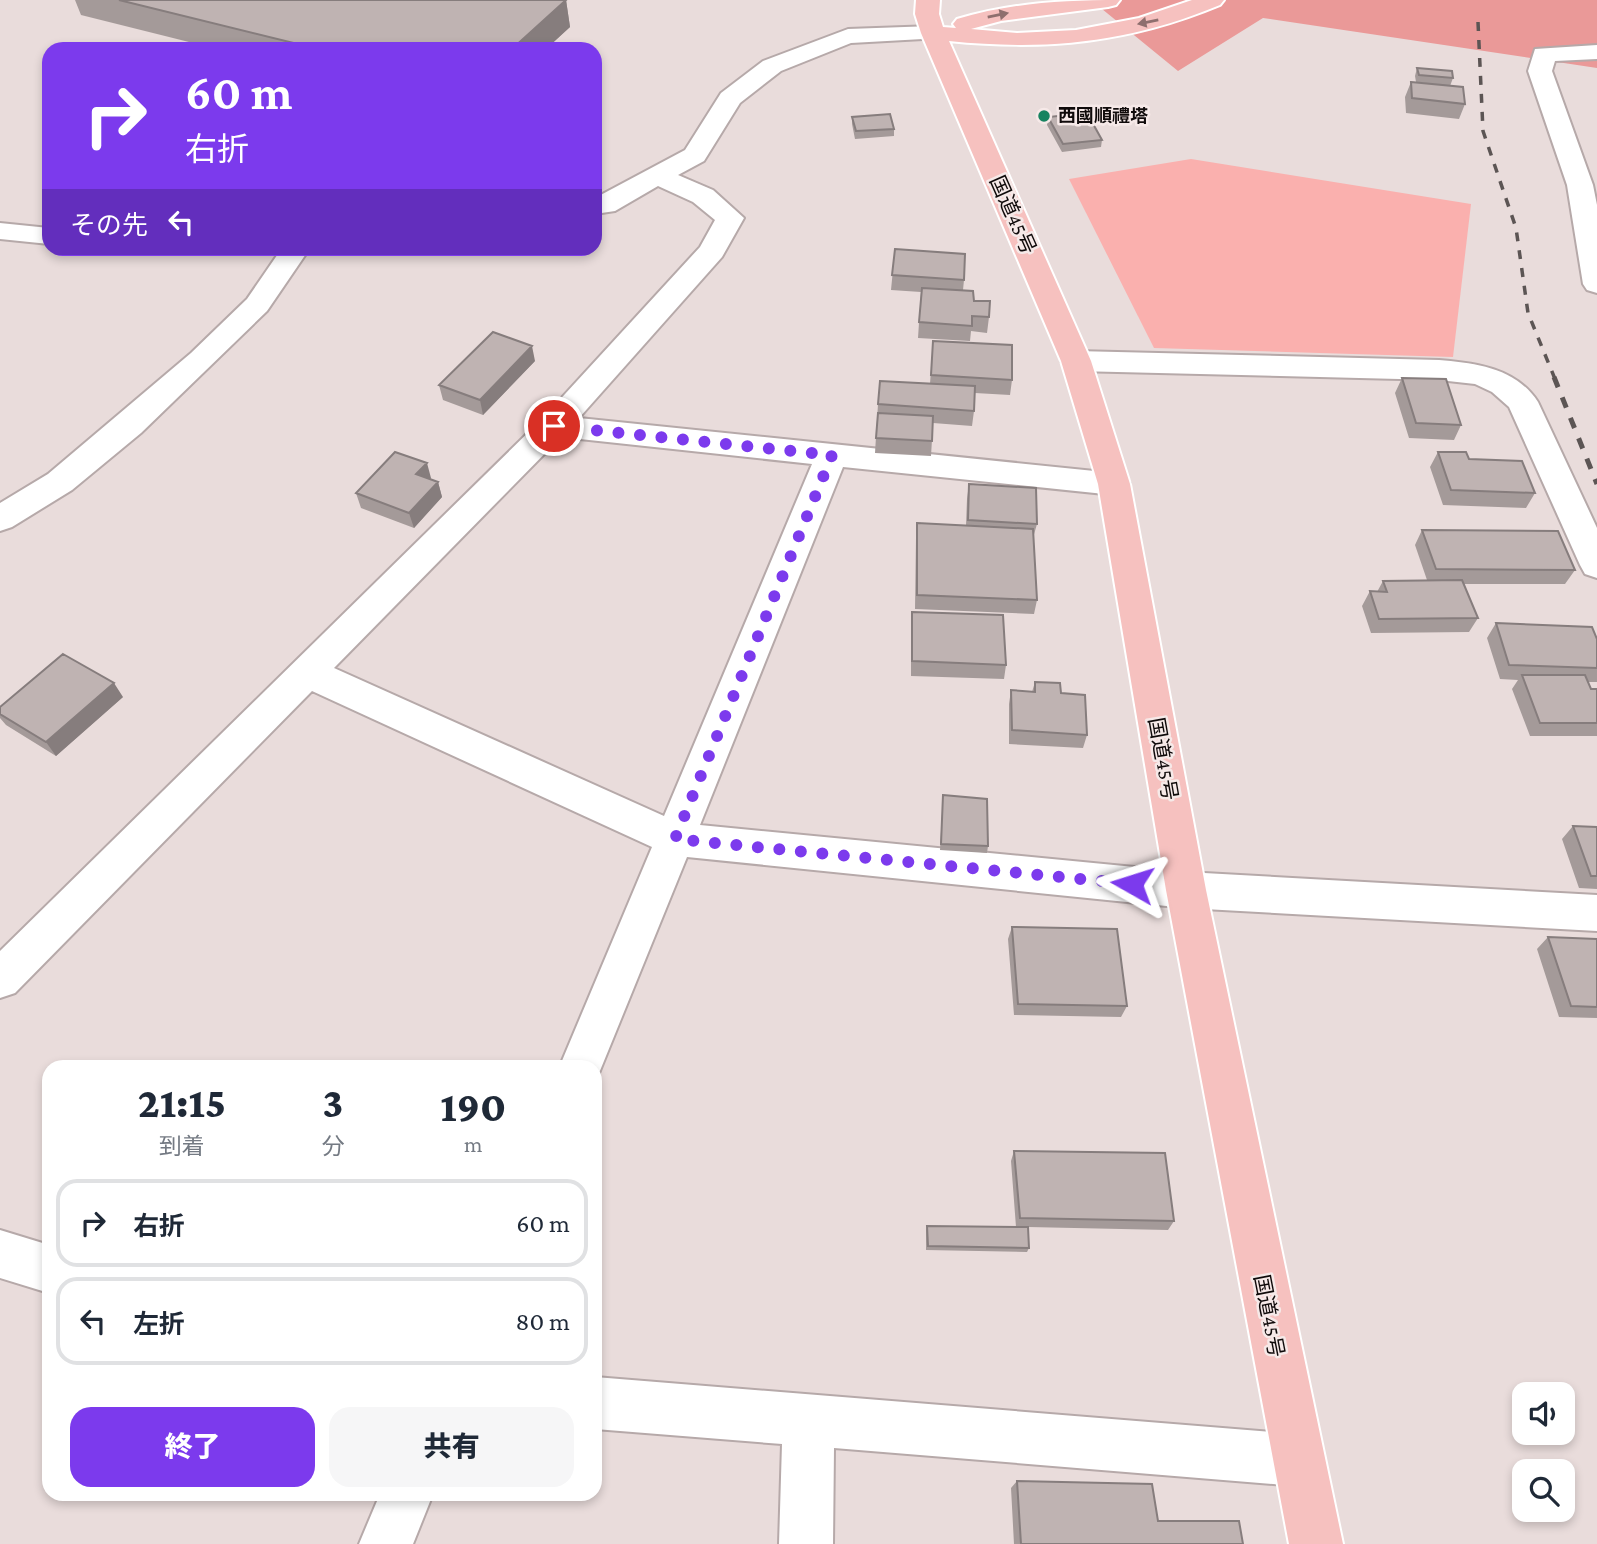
<!DOCTYPE html>
<html lang="ja">
<meta charset="utf-8">
<style>
:root{--surface:#fff;--page:#f6f6f7;--text:#1f2937;--muted:#747a83;--line:#e0e1e3;--accent:#7c3aed}
body{margin:0;font-family:"Crimson Pro","Noto Sans JP",serif;background:var(--page);color:var(--text);height:100vh;display:flex;flex-direction:column;font-size:26px;white-space:nowrap}
*{box-sizing:border-box;margin:0}
p{font-size:23px;color:var(--muted)}
.icon{flex:none;width:38px;height:38px;fill:none;stroke:currentColor;stroke-width:2;stroke-linecap:round;stroke-linejoin:round}
.map{position:relative;flex:1;overflow:hidden}
.sheet{position:absolute;left:42px;top:1060px;width:560px;height:441px;display:flex;flex-direction:column;background:var(--surface);border-radius:21px;box-shadow:0 4px 10px #0003}
.sheet>*{flex:none}
.banner{position:absolute;left:42px;top:42px;width:560px;height:214px;border-radius:21px;box-shadow:0 4px 10px #0003;background:#7c3aed;color:#fff;overflow:hidden}
.tools{position:absolute;left:1512px;top:1382px;display:grid;gap:14px}
.tools a{display:grid;place-items:center;width:63px;height:63px;border-radius:14px;background:var(--surface);box-shadow:0 4px 10px #0003;font-size:35px}
.pin{position:absolute;display:grid;place-items:center;width:60px;height:60px;color:#fff;margin:-30px;border:4px solid #fff;border-radius:50%;box-shadow:0 2px 7px #0007}
.me{position:absolute;width:77px;margin:-38px;rotate:276deg;stroke-linejoin:round;filter:drop-shadow(0 0 5px #0008)}
.turn{display:flex;align-items:center;gap:24px;height:147px;padding:0 28px;font-size:32px}
.turn .icon{width:91px;height:91px;stroke-width:2.5}
.turn b{display:block;font-size:49px;line-height:60px}
.then{display:flex;align-items:center;height:66px;padding:0 28px;background:#0003;gap:14px;font-size:26px}
.eta{display:flex;justify-content:space-evenly;align-items:center;height:119px;text-align:center}
.eta b{font-size:42px;font-weight:800;line-height:49px}
.button{display:flex;gap:14px;margin-top:auto;padding:14px 28px}
.button a{flex:1;height:80px;border-radius:21px;background:var(--accent);color:#fff;font-size:28px;font-weight:800;line-height:80px;text-align:center}
.button a+a{background:var(--page);color:var(--text)}
ul{padding:0;list-style:none}
li{display:flex;align-items:center;gap:21px;height:88px;margin:0 14px 10px;padding:0 14px;border:4px solid var(--line);border-radius:21px}
li div{flex:1}
li b{display:block;font-size:26px}
li em{font-style:normal}
.map>svg:first-child{display:block}
.green{fill:#fab0ae}
.forest{fill:#ea9998}
.lines{fill:none;stroke-linecap:round;stroke-linejoin:round}
.minor-casing{stroke:#b6a9a9;stroke-width:4}
.highway-casing{stroke:#fff;stroke-width:4}
.minor{fill:#fff;fill-rule:evenodd}
.highway{fill:#f6c1bf;fill-rule:evenodd}
.rail-far1{stroke:#5c5554;stroke-width:3.5;stroke-dasharray:9 9;stroke-linecap:butt}
.rail{stroke:#5c5554;stroke-width:5;stroke-dasharray:11 11;stroke-linecap:butt}
.wall{fill:#a49a99}
.shaded-wall{fill:#867d7d}
.building{fill:#bfb3b2;stroke:#867d7d;stroke-width:2}
.oneway{fill:#8e6f6e}
.route{stroke:#7c3aed;stroke-width:12;stroke-dasharray:0 21.6}
.poi-dot{fill:#178360;stroke:#f6e9e8;stroke-width:2.5}
.labels{text-anchor:middle;dominant-baseline:central;stroke-width:5;stroke-linejoin:round;paint-order:stroke}
.far-poi-label{font-size:18px;font-weight:bold;fill:#0f0a0a;stroke:#f6e9e8;text-anchor:start}
.street-label{font-size:21px;fill:#0f0a0a;stroke:#f6e9e8}
</style>
<div class="map">
<svg width="1597" height="1544" viewBox="0 0 1597 1544">
<rect width="100%" height="100%" fill="#e9dcdb"/>
<path class="green" d="M 1191,159 L 1471,204 L 1453,357 L 1154,348 L 1069,179 Z"/>
<path class="forest" d="M 1091,0 L 1597,0 L 1597,68 L 1263,18 L 1178,71 Z"/>
<g class="lines">
<defs>
<path id="minor" d="M 933,26 L 941,28 L 945,33 L 941,38 L 851,43 L 781,71 L 740,103 L 704,161 L 678,175 L 713,190 L 744,218 L 722,257 L 579,418 L 1114,473 L 1126,476 L 1130,484 L 1126,492 L 1114,495 L 843,467 L 700,825 L 1186,872 L 1597,895 L 1597,931 L 1186,908 L 687,857 L 595,1083 L 595,1068 L 559,1068 L 652,847 L 312,691 L 15,993 L 0,998 L 0,951 L 543,418 L 700,247 L 715,220 L 693,202 L 658,186 L 615,211 L 595,214 L 595,198 L 685,150 L 721,93 L 763,61 L 848,29 ZM 561,437 L 812,464 L 664,816 L 334,668 Z
M 1597,45 L 1597,59 L 1555,61 L 1552,71 L 1593,185 L 1597,205 L 1597,293 L 1587,290 L 1583,284 L 1567,185 L 1528,71 L 1535,49 Z
M 0,223 L 49,228 L 49,244 L 0,239 Z
M 282,248 L 310,248 L 267,311 L 141,433 L 72,490 L 12,527 L 0,531 L 0,503 L 48,474 L 191,353 L 247,299 Z
M 1076,351 L 1439,360 C 1476,363 1516,368 1538,402 L 1597,528 L 1597,578 L 1585,574 L 1580,565 L 1509,407 L 1492,392 L 1475,384 L 1439,380 L 1076,371 L 1065,368 L 1061,361 L 1065,354 Z
M 0,1230 L 49,1245 L 49,1293 L 0,1278 Z
M 595,1377 L 1297,1434 L 1315,1442 L 1323,1460 L 1315,1478 L 1297,1486 L 834,1448 L 833,1544 L 779,1544 L 782,1444 L 595,1429 Z
M 380,1494 L 433,1494 L 413,1544 L 359,1544 Z"/>
<path id="highway" d="M 916,0 L 940,0 L 939,14 L 943,27 L 956,28 L 953,24 L 957,19 C 1011,3 1063,0 1120,0 L 1116,5 L 1108,7 L 1001,21 L 971,29 L 1017,33 L 1076,30 L 1139,18 L 1192,0 L 1224,0 L 1220,5 C 1129,43 1046,51 949,41 L 1091,361 L 1130,484 L 1206,890 L 1343,1544 L 1289,1544 L 1166,890 L 1098,484 L 1061,361 L 921,33 L 915,14 Z"/>
</defs>
<use href="#minor" class="minor-casing"/>
<use href="#highway" class="highway-casing"/>
<use href="#minor" class="minor"/>
<use href="#highway" class="highway"/>
<path class="rail-far1" d="M 1478,22 L 1483,131 L 1516,228 L 1528,313 L 1555,379"/>
<path class="rail" d="M 1554,377 L 1597,484"/>
</g>
<path class="wall" d="M 75,0 L 566,0 L 570,27 L 546,49 L 217,49 L 81,15 Z
M 1417,68 L 1453,78 L 1450,86 L 1416,82 L 1415,76 Z
M 1411,82 L 1465,104 L 1459,119 L 1406,113 L 1405,97 Z
M 852,117 L 894,129 L 894,136 L 855,139 L 852,124 Z
M 1048,117 L 1102,140 L 1101,147 L 1062,152 L 1047,125 Z
M 895,249 L 964,280 L 963,290 L 989,317 L 987,333 L 971,331 L 970,341 L 918,338 L 921,292 L 891,290 Z
M 933,341 L 1012,380 L 1010,395 L 975,393 L 974,411 L 972,426 L 933,423 L 931,456 L 875,453 L 878,404 L 930,384 Z
M 535,361 L 483,415 L 443,400 L 439,385 Z
M 1402,378 L 1461,425 L 1454,440 L 1409,438 L 1395,393 Z
M 1438,452 L 1469,459 L 1535,493 L 1526,508 L 1443,505 L 1430,467 Z
M 431,478 L 430,479 L 438,482 L 442,497 L 414,528 L 361,508 L 356,493 Z
M 969,484 L 1037,524 L 1033,538 L 1037,600 L 1034,614 L 915,609 L 916,538 L 917,523 L 966,526 L 967,499 Z
M 1422,530 L 1575,570 L 1565,584 L 1464,584 L 1478,618 L 1469,632 L 1371,633 L 1362,606 L 1370,591 L 1377,592 L 1383,581 L 1427,580 L 1415,545 Z
M 912,612 L 1006,665 L 1004,679 L 911,676 L 911,626 Z
M 1496,623 L 1597,639 L 1597,682 L 1588,682 L 1591,689 L 1597,689 L 1597,736 L 1530,736 L 1512,689 L 1518,680 L 1500,679 L 1487,638 Z
M 1035,682 L 1061,693 L 1087,735 L 1083,748 L 1009,744 L 1009,704 L 1011,690 L 1032,692 Z
M 123,697 L 56,756 L 6,725 L 0,718 L 0,707 Z
M 943,795 L 988,846 L 987,853 L 940,850 Z
M 1573,826 L 1597,827 L 1597,889 L 1579,888 L 1562,839 Z
M 1012,927 L 1127,1006 L 1121,1017 L 1014,1015 L 1008,939 Z
M 1548,937 L 1597,939 L 1597,1018 L 1559,1017 L 1537,949 Z
M 1014,1151 L 1174,1221 L 1168,1230 L 1028,1227 L 1029,1248 L 1027,1252 L 926,1250 L 926,1230 L 927,1226 L 1016,1227 L 1011,1161 Z
M 1017,1481 L 1243,1544 L 1014,1544 L 1011,1488 Z"/>
<path class="shaded-wall" d="M 566,0 L 570,27 L 546,49 L 512,49 Z
M 532,346 L 535,361 L 483,415 L 480,400 Z
M 427,463 L 431,478 L 420,489 L 416,474 Z
M 438,482 L 442,497 L 414,528 L 409,513 Z
M 114,683 L 123,697 L 56,756 L 46,742 Z"/>
<path class="building" d="M 119,0 L 566,0 L 512,49 L 318,49 Z
M 1417,68 L 1452,71 L 1453,78 L 1419,75 Z
M 1411,82 L 1463,87 L 1465,104 L 1412,98 Z
M 1087,113 L 1102,140 L 1063,144 L 1048,117 Z
M 890,114 L 894,129 L 856,131 L 852,117 Z
M 895,249 L 965,254 L 964,280 L 892,275 Z
M 922,288 L 973,291 L 974,301 L 990,301 L 989,317 L 972,316 L 972,326 L 919,322 Z
M 493,332 L 532,346 L 480,400 L 439,385 Z
M 933,341 L 1012,345 L 1012,380 L 931,375 Z
M 1402,378 L 1446,379 L 1461,425 L 1416,423 Z
M 880,381 L 975,386 L 974,411 L 878,404 Z
M 878,413 L 933,416 L 932,441 L 876,438 Z
M 395,452 L 427,463 L 416,474 L 438,482 L 409,513 L 356,493 Z
M 1438,452 L 1466,452 L 1469,459 L 1522,461 L 1535,493 L 1451,490 Z
M 969,484 L 1036,488 L 1037,524 L 968,520 Z
M 917,523 L 1033,529 L 1037,600 L 917,595 Z
M 1422,530 L 1558,531 L 1575,570 L 1436,569 Z
M 1462,580 L 1478,618 L 1379,619 L 1370,591 L 1387,592 L 1383,581 Z
M 912,612 L 1003,615 L 1006,665 L 912,661 Z
M 1496,623 L 1592,627 L 1597,639 L 1597,668 L 1509,665 Z
M 63,654 L 114,683 L 46,742 L 0,714 L 0,707 Z
M 1522,675 L 1585,675 L 1591,689 L 1597,689 L 1597,723 L 1540,723 Z
M 1035,682 L 1060,683 L 1061,693 L 1085,695 L 1087,735 L 1012,730 L 1011,690 L 1035,692 Z
M 943,795 L 987,799 L 988,846 L 941,844 Z
M 1573,826 L 1597,827 L 1597,876 L 1591,876 Z
M 1012,927 L 1117,929 L 1127,1006 L 1018,1004 Z
M 1548,937 L 1597,939 L 1597,1007 L 1571,1006 Z
M 1014,1151 L 1165,1153 L 1174,1221 L 1020,1218 Z
M 927,1226 L 1028,1227 L 1029,1248 L 928,1246 Z
M 1017,1481 L 1152,1484 L 1158,1521 L 1239,1521 L 1243,1544 L 1021,1544 Z"/>
<defs><path id="oneway-solid" d="M-6-.8H1V-3.2L6.5 0L1 3.2V.8H-6Z" transform="scale(1.75)"/></defs>
<g class="oneway">
<use href="#oneway-solid" transform="translate(998 15) rotate(-11)"/>
<use href="#oneway-solid" transform="translate(1148 22) rotate(169)"/>
</g>
<g class="lines">
<path class="route" d="M 554,426 L 832,455 L 675,839 L 1132,884"/>
</g>
<circle class="poi-dot" cx="1044" cy="116" r="7"/>
<g class="labels">
<g class="far-poi-label">
<text x="1058" y="116">西國順禮塔</text>
</g>
<g class="street-label">
<text transform="translate(1013 215) rotate(66)">国道45号</text>
<text transform="translate(1163 759) rotate(80)">国道45号</text>
<text transform="translate(1269 1316) rotate(79)">国道45号</text>
</g>
</g>
</svg>
<div class="tools">
<a><svg class="icon" aria-label="sound" viewBox="0 0 24 24"><path d="M4 9h4l5-4v14l-5-4H4zM17 9q2 3 0 6"/></svg></a>
<a><svg class="icon" aria-label="search" viewBox="0 0 24 24"><circle cx="10" cy="10" r="6"/><path d="M15 15l6 6"/></svg></a>
</div>
<div class="pin" style="left:554px;top:426px;background:#d93025"><svg class="icon" aria-label="arrive" viewBox="0 0 24 24"><path d="M6 21V4h12l-3 4 3 4H6"/></svg></div>
<svg class="me" style="left:1132px;top:884px" viewBox="-20 -20 40 40"><path d="M0-17L14 15 0 8-14 15z" fill="#7c3aed" stroke="#fff" stroke-width="4"/></svg>
<div class="banner">
<div class="turn"><svg class="icon" aria-label="right" viewBox="0 0 24 24"><path d="M7 20v-9h11M14 6l5 5-5 5"/></svg><div><b>60 m</b>右折</div></div>
<div class="then">その先<svg class="icon" aria-label="left" viewBox="0 0 24 24"><path d="M17 20v-9H6M10 6l-5 5 5 5"/></svg></div>
</div>
<section class="sheet">
<div class="eta">
<div><b>21:15</b><p>到着</p></div>
<div><b>3</b><p>分</p></div>
<div><b>190</b><p>m</p></div>
</div>
<ul>
<li><svg class="icon" aria-label="right" viewBox="0 0 24 24"><path d="M7 20v-9h11M14 6l5 5-5 5"/></svg><div><b>右折</b></div><em>60 m</em></li>
<li><svg class="icon" aria-label="left" viewBox="0 0 24 24"><path d="M17 20v-9H6M10 6l-5 5 5 5"/></svg><div><b>左折</b></div><em>80 m</em></li>
</ul>
<div class="button"><a>終了</a><a>共有</a></div>
</section>
</div>
